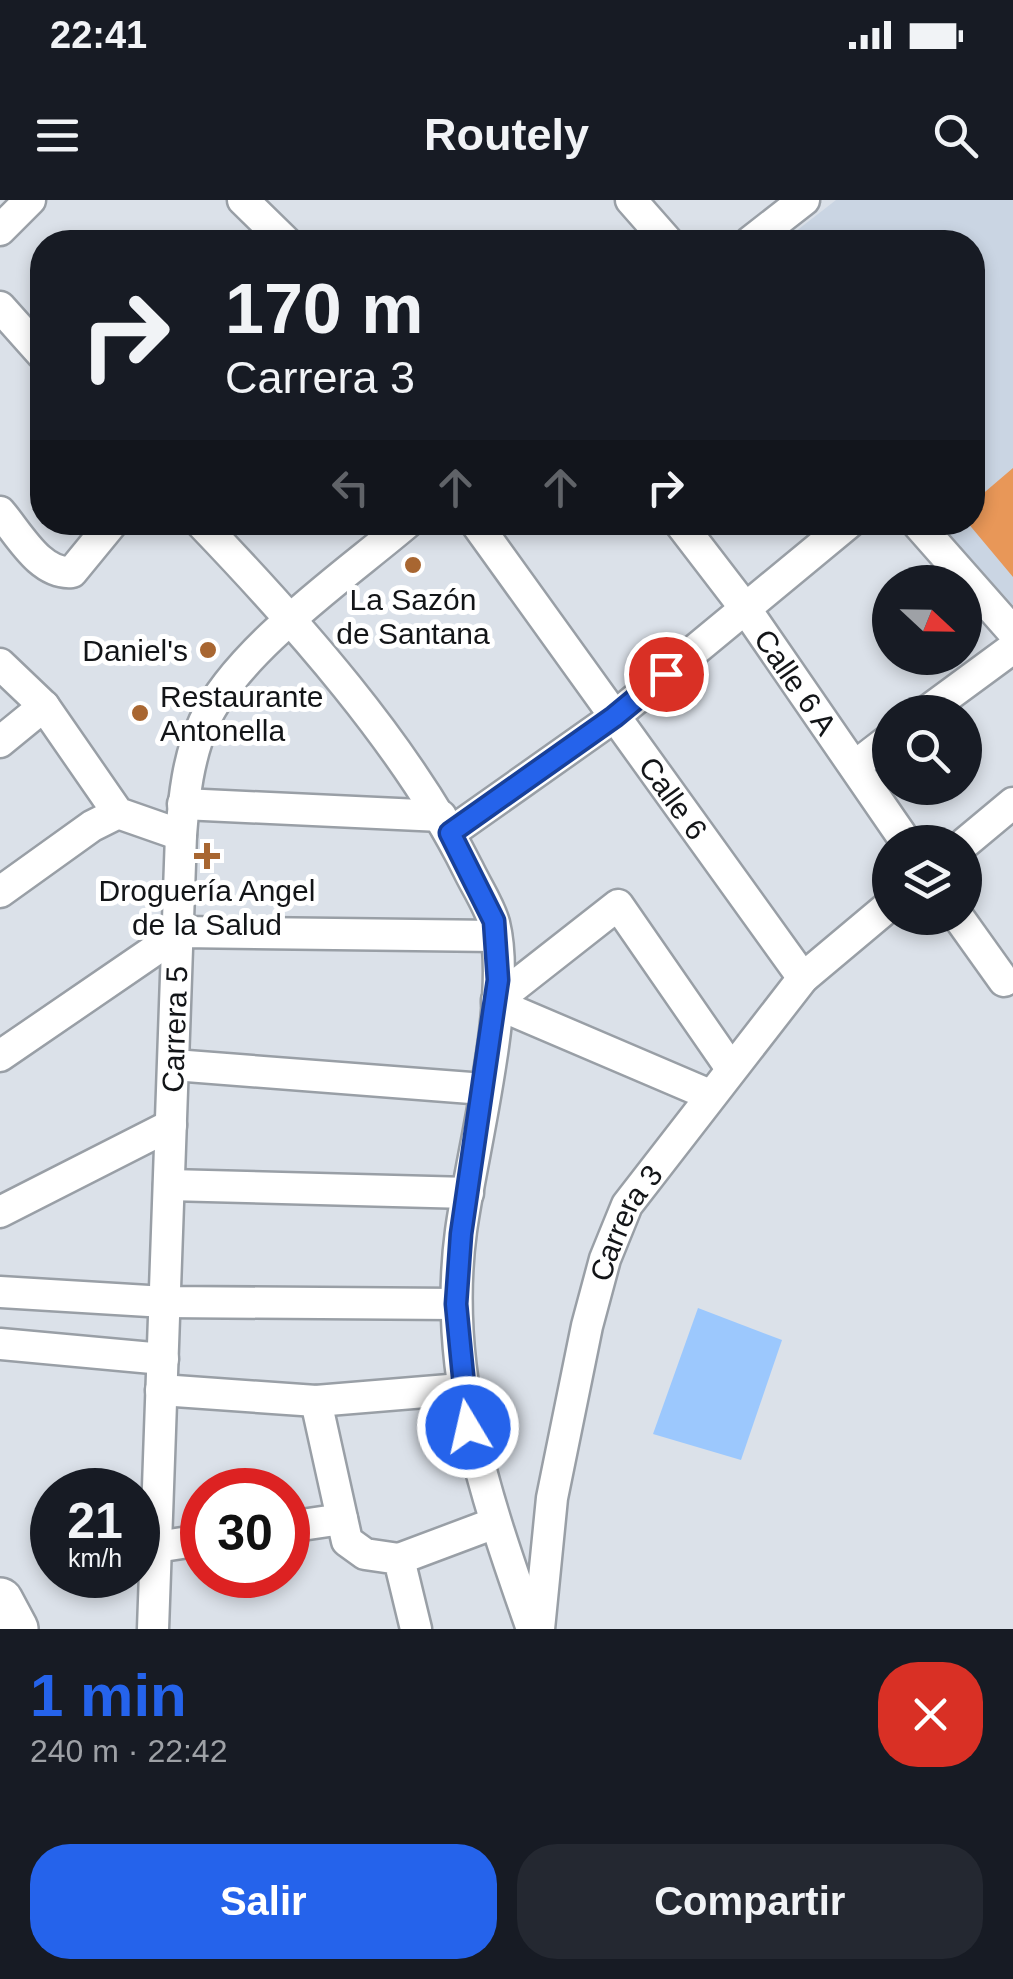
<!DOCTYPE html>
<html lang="es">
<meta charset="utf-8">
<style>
:root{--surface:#171b24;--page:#242831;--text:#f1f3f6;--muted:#9ea1a6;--accent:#2563eb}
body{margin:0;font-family:Arial,sans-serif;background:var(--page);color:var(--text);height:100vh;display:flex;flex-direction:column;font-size:38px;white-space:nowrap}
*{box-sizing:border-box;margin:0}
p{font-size:32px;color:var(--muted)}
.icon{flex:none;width:55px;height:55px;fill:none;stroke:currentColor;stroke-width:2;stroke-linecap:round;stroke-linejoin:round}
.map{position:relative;height:1429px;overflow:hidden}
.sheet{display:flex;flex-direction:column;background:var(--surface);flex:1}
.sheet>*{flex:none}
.banner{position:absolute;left:30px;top:30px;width:955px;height:305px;border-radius:40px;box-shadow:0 5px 15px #0003;background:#171b24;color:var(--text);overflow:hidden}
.needle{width:65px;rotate:112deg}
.controls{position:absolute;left:872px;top:365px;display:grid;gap:20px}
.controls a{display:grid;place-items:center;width:110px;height:110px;border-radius:50%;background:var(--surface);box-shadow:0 5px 15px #0003;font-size:50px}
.speed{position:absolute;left:30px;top:1268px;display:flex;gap:20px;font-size:50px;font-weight:700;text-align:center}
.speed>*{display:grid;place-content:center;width:130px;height:130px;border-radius:50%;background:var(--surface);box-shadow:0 5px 15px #0003;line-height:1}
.speed small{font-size:25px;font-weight:400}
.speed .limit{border:15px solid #d22;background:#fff;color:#111}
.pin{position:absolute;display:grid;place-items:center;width:85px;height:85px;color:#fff;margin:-42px;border:5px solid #fff;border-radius:50%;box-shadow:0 2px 10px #0007}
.me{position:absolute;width:110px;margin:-55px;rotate:351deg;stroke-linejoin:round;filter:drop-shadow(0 0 8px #0008)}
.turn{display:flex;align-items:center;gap:35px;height:210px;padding:0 30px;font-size:45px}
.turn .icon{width:130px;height:130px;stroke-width:2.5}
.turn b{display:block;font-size:70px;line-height:85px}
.lanes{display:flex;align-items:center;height:95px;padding:0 30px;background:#0003;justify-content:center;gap:50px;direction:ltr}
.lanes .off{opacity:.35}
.round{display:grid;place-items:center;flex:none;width:105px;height:105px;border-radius:40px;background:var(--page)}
.overview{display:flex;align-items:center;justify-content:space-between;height:170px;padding:0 30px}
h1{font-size:60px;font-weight:700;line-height:75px;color:var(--accent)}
.action{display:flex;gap:20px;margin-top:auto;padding:20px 30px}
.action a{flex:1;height:115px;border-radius:40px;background:var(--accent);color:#fff;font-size:40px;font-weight:700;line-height:115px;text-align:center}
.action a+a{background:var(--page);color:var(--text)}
.status{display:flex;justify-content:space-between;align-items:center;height:70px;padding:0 50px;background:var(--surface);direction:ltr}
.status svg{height:28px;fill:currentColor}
header{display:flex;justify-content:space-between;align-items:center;height:130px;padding:0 30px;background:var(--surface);font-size:45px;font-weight:700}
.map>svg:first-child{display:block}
.built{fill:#cad5e3}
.green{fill:#9cc8fd}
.building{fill:#e89758}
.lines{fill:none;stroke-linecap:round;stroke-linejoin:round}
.minor-casing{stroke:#999fa6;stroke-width:35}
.highway-casing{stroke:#999fa6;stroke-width:50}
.minor{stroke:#fff;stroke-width:30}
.highway{stroke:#fff;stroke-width:45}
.route-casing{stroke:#184099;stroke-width:25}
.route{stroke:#2563eb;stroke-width:18}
.poi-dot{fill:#a86631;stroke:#fff;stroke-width:4}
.labels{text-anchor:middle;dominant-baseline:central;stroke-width:10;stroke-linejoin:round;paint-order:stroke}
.poi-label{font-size:30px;fill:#131518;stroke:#fff}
.street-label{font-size:30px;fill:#131518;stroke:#fff}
</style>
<div class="status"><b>22:41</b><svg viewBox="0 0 49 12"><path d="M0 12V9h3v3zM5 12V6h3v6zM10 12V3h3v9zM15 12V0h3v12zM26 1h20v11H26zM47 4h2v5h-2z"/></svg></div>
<header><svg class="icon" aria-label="menu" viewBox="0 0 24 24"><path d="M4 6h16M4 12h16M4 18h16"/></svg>Routely<svg class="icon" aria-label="search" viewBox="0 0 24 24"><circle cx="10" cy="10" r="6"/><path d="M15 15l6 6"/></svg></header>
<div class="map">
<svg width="1013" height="1429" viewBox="0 0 1013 1429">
<rect width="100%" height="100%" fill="#dbe1e9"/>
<path class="built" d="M 836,0 L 1013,0 L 1013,405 L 938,323 L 972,322 L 972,42 L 804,42 L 795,32 Z"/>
<path class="green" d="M 698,1108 L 782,1140 L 741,1260 L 653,1234 Z"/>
<path class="building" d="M 1013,268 L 1013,377 L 967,322 L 972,322 L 972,303 Z"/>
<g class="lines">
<defs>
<g id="minor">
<path d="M 243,0 L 286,42"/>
<path d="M 631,0 L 668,42"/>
<path d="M 0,30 L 30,0"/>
<path d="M 750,42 L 804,0"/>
<path d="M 0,107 L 42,154"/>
<path d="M 0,312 C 19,334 40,375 72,372 L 113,322"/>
<path d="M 200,322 C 295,421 407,546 468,669 C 476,686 489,705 494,723 C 513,799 472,950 461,1031 C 442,1172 486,1298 532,1429"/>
<path id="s1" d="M 475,322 L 803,778"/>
<path id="s2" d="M 679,322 L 745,408 L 906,642"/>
<path d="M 916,322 L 1013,432"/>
<path d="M 0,464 L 44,506 L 118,613 L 181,635"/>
<path d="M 926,512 L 1013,448"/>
<path d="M 0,542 L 44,506"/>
<path d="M 855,566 L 890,539"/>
<path d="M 183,604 L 441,616"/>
<path d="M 450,633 L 614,517 L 850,322"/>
<path d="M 965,643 L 1013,603"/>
<path d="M 0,692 L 92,626 L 118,613"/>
<path d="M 959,718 L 1004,781"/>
<path d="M 497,800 L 618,705 L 730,867"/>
<path d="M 497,804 L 710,895"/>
<path d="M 0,856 L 181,732 L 496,736"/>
<path d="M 174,865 L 484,889"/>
<path d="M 169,985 L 468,993"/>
<path d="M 0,1012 L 171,925"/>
<path d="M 0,1092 L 165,1102 L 456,1104"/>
<path d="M 0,1144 L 163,1159"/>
<path d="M 161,1190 L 316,1201 L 461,1189"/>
<path d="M 316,1201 L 347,1341 L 365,1354 L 399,1359 L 416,1429"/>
<path d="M 288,1327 L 342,1319"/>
<path d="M 156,1347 L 202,1340"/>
<path d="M 399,1359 L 495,1323"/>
<path id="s3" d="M 153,1429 L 181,635 C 184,597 188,558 204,522 C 237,450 347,374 408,322"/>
<path id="s4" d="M 539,1429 L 552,1298 L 587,1126 L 605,1059 L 627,1005 L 803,778 L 890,705"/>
</g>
<path id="highway" d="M 0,1401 L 15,1429"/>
</defs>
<use href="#minor" class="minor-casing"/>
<use href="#highway" class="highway-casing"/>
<use href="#minor" class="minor"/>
<use href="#highway" class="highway"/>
</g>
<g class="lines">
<defs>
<path id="route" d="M 468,1227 L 456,1104 L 461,1034 L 498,780 L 494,721 L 450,633 L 614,517 L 666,474"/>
</defs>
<use href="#route" class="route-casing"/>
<use href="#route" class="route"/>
</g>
<g class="poi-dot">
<circle cx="413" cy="365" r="10"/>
<circle cx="208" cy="450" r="10"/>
<circle cx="140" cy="513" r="10"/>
<path d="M202 641h10v10h10v10h-10v10h-10v-10h-10v-10h10z"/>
</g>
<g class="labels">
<g class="poi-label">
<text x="413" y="399">La Sazón<tspan x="413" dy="34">de Santana</tspan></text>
<text x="188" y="450" text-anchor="end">Daniel's</text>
<text x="160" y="496" text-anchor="start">Restaurante<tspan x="160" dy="34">Antonella</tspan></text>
<text x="207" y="690">Droguería Angel<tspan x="207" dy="34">de la Salud</tspan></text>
</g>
<g class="street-label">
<text stroke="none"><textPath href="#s2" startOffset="198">Calle 6 A</textPath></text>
<text stroke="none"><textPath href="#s1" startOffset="340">Calle 6</textPath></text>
<text stroke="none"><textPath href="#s3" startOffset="600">Carrera 5</textPath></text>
<text stroke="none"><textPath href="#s4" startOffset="418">Carrera 3</textPath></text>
</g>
</g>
</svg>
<div class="controls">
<a><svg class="needle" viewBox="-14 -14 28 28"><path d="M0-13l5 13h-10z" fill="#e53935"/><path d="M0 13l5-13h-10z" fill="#9ea1a6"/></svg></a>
<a><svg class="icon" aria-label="search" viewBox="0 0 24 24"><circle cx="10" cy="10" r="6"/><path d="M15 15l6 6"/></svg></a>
<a><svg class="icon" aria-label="layers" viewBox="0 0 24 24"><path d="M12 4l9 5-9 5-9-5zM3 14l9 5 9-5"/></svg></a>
</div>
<div class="speed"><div>21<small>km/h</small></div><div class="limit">30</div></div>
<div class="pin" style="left:666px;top:474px;background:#d93025"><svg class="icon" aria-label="arrive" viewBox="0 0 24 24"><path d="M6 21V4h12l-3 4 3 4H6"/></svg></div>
<svg class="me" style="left:468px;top:1227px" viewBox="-20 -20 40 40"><circle r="17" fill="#2563eb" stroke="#fff" stroke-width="3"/><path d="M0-11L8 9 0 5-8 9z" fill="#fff"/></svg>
<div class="banner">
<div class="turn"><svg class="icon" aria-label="right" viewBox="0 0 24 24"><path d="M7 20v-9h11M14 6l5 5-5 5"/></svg><div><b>170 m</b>Carrera 3</div></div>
<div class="lanes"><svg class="icon off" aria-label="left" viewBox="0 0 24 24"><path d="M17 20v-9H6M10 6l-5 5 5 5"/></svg><svg class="icon off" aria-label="ahead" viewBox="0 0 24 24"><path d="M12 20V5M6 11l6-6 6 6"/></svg><svg class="icon off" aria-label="ahead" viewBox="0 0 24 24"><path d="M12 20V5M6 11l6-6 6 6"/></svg><svg class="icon" aria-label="right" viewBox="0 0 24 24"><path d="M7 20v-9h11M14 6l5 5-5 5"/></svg></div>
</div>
</div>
<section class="sheet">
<div class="overview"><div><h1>1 min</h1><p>240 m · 22:42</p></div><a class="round" style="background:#d93025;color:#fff"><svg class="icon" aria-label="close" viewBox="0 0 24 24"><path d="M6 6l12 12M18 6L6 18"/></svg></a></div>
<div class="action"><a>Salir</a><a>Compartir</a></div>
</section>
